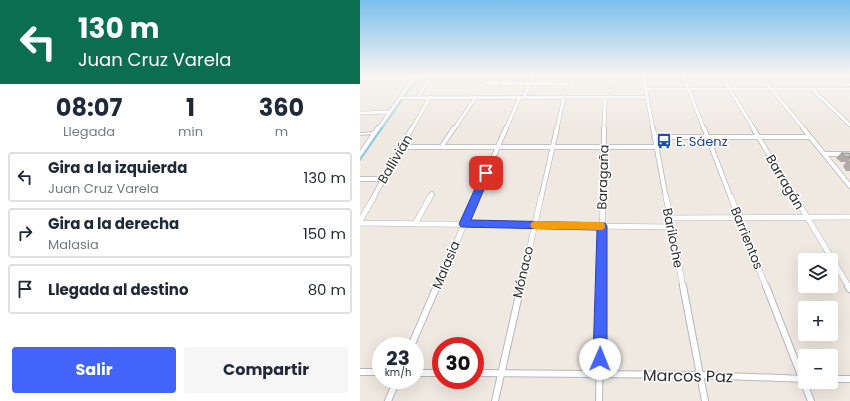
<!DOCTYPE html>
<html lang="es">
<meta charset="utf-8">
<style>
:root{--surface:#fff;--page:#f6f6f7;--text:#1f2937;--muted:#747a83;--line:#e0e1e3;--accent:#4264fb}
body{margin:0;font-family:Poppins,sans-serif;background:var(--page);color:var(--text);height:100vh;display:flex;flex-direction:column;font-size:15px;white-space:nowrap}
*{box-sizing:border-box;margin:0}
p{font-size:13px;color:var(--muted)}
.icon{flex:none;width:22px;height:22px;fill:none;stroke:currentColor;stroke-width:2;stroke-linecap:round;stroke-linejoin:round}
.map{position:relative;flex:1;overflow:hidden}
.side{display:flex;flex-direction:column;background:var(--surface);width:360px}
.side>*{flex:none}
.top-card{background:#0b6e4f;color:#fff;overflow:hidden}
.controls{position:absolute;left:438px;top:253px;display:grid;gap:8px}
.controls a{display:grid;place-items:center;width:40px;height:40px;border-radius:4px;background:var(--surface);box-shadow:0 4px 16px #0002;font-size:20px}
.speed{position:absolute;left:12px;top:337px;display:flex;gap:8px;font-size:20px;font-weight:700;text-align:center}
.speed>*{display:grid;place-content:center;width:52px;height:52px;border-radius:50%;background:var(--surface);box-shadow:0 4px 16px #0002;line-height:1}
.speed small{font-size:10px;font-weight:400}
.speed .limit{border:6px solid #d22;background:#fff;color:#111}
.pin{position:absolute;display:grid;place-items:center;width:34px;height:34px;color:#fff;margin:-17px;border-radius:8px;box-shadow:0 2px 6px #0006}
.me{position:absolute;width:44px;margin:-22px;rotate:1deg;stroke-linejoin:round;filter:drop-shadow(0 0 3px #0008)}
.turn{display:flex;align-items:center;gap:14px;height:84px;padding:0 12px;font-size:18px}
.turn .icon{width:52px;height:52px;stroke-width:2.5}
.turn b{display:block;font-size:28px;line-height:34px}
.eta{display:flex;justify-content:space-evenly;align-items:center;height:68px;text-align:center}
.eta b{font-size:24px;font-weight:700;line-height:28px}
.cta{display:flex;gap:8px;margin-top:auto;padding:8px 12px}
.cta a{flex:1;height:46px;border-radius:4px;background:var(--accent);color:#fff;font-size:16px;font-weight:700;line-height:46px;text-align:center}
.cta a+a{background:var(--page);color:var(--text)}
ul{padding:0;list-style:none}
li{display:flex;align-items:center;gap:12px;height:50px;margin:0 8px 6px;padding:0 4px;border:2px solid var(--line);border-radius:4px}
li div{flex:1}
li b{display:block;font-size:15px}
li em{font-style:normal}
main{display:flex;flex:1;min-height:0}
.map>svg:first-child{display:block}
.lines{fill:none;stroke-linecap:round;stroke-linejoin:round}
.stream-far1{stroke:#75cff0;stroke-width:1}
.stream{stroke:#75cff0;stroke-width:1.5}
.lane-far1-casing{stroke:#b4b7c1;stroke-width:2.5}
.lane-casing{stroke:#b4b7c1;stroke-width:3.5}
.street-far3-casing{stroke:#b4b7c1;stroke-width:4}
.street-far2-casing{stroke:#b4b7c1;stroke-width:5.5}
.street-far1-casing{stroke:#b4b7c1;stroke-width:6}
.street-casing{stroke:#b4b7c1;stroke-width:8}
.lane-far1{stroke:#fff;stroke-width:1.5}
.lane{stroke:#fff;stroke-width:2}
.street-far3{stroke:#fff;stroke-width:3}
.street-far2{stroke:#fff;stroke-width:4}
.street-far1{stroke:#fff;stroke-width:5}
.street{stroke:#fff;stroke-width:6}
.wall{fill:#afaba4}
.building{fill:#cbc7bf;stroke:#8e8b86}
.route{fill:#4264fb;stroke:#2b41a3}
.slow{fill:#f59e0b}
.labels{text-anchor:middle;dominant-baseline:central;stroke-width:3;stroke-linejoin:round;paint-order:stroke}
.transit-label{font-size:13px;fill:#164399;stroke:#fff;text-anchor:start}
.street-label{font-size:13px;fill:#2e2e2e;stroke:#fff}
.near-street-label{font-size:16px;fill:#2e2e2e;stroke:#fff}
</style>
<main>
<section class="side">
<div class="top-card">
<div class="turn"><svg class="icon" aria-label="left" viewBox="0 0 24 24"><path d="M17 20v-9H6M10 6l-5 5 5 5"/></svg><div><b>130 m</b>Juan Cruz Varela</div></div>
</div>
<div class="eta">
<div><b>08:07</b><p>Llegada</p></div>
<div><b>1</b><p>min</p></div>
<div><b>360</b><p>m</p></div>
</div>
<ul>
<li><svg class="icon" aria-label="left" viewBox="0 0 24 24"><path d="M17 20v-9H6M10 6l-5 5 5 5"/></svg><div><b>Gira a la izquierda</b><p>Juan Cruz Varela</p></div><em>130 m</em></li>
<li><svg class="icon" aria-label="right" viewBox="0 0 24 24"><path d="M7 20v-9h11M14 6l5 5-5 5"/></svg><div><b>Gira a la derecha</b><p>Malasia</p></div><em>150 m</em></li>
<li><svg class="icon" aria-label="arrive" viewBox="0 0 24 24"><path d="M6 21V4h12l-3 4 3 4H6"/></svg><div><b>Llegada al destino</b></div><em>80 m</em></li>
</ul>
<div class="cta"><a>Salir</a><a>Compartir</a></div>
</section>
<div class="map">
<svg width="490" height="401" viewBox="0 0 490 401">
<rect width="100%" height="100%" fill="#efe9e1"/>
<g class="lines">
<path class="stream-far1" d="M 45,96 L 62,75
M 22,129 L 42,100"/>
<path class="stream" d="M 0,160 L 22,128"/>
<defs>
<path id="lane-far1" d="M 97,78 L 137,78
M 250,97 L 251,87"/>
<path id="lane" d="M 0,134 L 15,133"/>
<path id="street-far3" d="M 283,75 L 293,129
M 323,75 L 344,129
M 361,75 L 394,129
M 400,75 L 444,129
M 478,75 L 490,85
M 0,79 L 54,79
M 126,83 L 207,84
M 135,83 L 139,75
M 286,89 L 490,89
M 452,89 L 490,125
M 58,97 L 72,75
M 164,97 L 173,75
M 40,98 L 287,97
M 0,113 L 30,112
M 18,129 L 56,75
M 52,129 L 70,97
M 94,129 L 116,97
M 146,129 L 160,97
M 197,129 L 204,97
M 244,129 L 245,97"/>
<path id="street-far2" d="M 293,128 L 306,198
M 344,128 L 371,198
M 393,128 L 435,198
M 443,128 L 490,186
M 294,137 L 450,137
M 82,146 L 94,128
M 42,147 L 296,147
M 0,154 L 18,128
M 464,154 L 490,154
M 0,179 L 23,179
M 13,198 L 52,128
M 70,198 L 72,194
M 116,198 L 146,128
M 181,198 L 197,128
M 243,198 L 244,128"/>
<path id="street-far1" d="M 306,197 L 323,287
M 371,197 L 406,287
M 435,197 L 489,287
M 310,218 L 490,217
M 0,221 L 14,197
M 0,223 L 311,227
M 55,224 L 70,197
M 77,287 L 116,197
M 161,287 L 181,197
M 241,287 L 243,197"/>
<path id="street" d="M 323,286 L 345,401
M 406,286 L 451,401
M 488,286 L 490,289
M 51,346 L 77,286
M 0,372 L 21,372
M 55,373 L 81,373
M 115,373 L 340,375 L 445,379
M 471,379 L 490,379
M 28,401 L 37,380
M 135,401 L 161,286
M 239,401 L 241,286"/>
</defs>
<use href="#lane-far1" class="lane-far1-casing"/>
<use href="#lane" class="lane-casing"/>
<use href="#street-far3" class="street-far3-casing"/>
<use href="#street-far2" class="street-far2-casing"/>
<use href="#street-far1" class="street-far1-casing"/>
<use href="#street" class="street-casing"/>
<use href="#lane-far1" class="lane-far1"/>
<use href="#lane" class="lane"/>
<use href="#street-far3" class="street-far3"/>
<use href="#street-far2" class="street-far2"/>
<use href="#street-far1" class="street-far1"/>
<use href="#street" class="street"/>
</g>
<path class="wall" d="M 481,153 L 490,154 L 490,159 L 489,161 L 490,161 L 490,171 L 486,171 L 483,166 L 486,162 L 481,162 L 476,158 Z"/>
<path class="building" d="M 481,153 L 489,153 L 490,154 L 490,157 L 486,157 Z"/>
<linearGradient id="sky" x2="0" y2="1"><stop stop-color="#7abfeb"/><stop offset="0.57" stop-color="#f8f5f2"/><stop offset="1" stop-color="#f8f5f2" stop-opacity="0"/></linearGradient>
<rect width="490" height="132" fill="url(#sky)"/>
<path class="route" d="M 126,170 L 131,173 L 111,220 L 245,223 L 247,226 L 247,359 L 245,364 L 240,366 L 235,364 L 233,359 L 237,230 L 101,227 L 99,224 L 122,173 Z"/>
<path class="slow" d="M 175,221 L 241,222 L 244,223 L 245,226 L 244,229 L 241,230 L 175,229 L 172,228 L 170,225 L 172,222 Z"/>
<defs>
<symbol id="bus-bare" viewBox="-9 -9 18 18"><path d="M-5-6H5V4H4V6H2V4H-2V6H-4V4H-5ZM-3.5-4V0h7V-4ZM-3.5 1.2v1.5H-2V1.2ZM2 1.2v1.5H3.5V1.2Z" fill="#1a4fb4" stroke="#fff" stroke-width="2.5" paint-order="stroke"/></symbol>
</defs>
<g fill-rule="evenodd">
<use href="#bus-bare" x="293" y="130" width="22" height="22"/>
</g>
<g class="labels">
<g class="transit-label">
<text x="316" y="141">E. Sáenz</text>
</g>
<g class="street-label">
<text transform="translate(35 159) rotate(-59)">Ballivián</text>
<text transform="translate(243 177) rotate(-88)">Baragaña</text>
<text transform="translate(425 182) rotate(59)">Barragán</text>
<text transform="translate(313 238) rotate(79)">Bariloche</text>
<text transform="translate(387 238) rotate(68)">Barrientos</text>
<text transform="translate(86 265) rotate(-67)">Malasia</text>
<text transform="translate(163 272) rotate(-77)">Mónaco</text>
</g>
<g class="near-street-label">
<text transform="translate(328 376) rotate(1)">Marcos Paz</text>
</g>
</g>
</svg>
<div class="controls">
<a><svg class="icon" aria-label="layers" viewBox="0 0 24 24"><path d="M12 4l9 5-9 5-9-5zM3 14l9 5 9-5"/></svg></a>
<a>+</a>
<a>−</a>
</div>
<div class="speed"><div>23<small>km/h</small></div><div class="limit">30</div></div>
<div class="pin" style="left:126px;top:173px;background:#d93025"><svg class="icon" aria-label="arrive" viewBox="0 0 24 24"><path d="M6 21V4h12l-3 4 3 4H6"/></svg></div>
<svg class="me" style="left:240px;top:359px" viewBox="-20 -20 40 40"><circle r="19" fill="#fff"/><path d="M0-13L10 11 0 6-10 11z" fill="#4264fb"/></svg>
</div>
</main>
